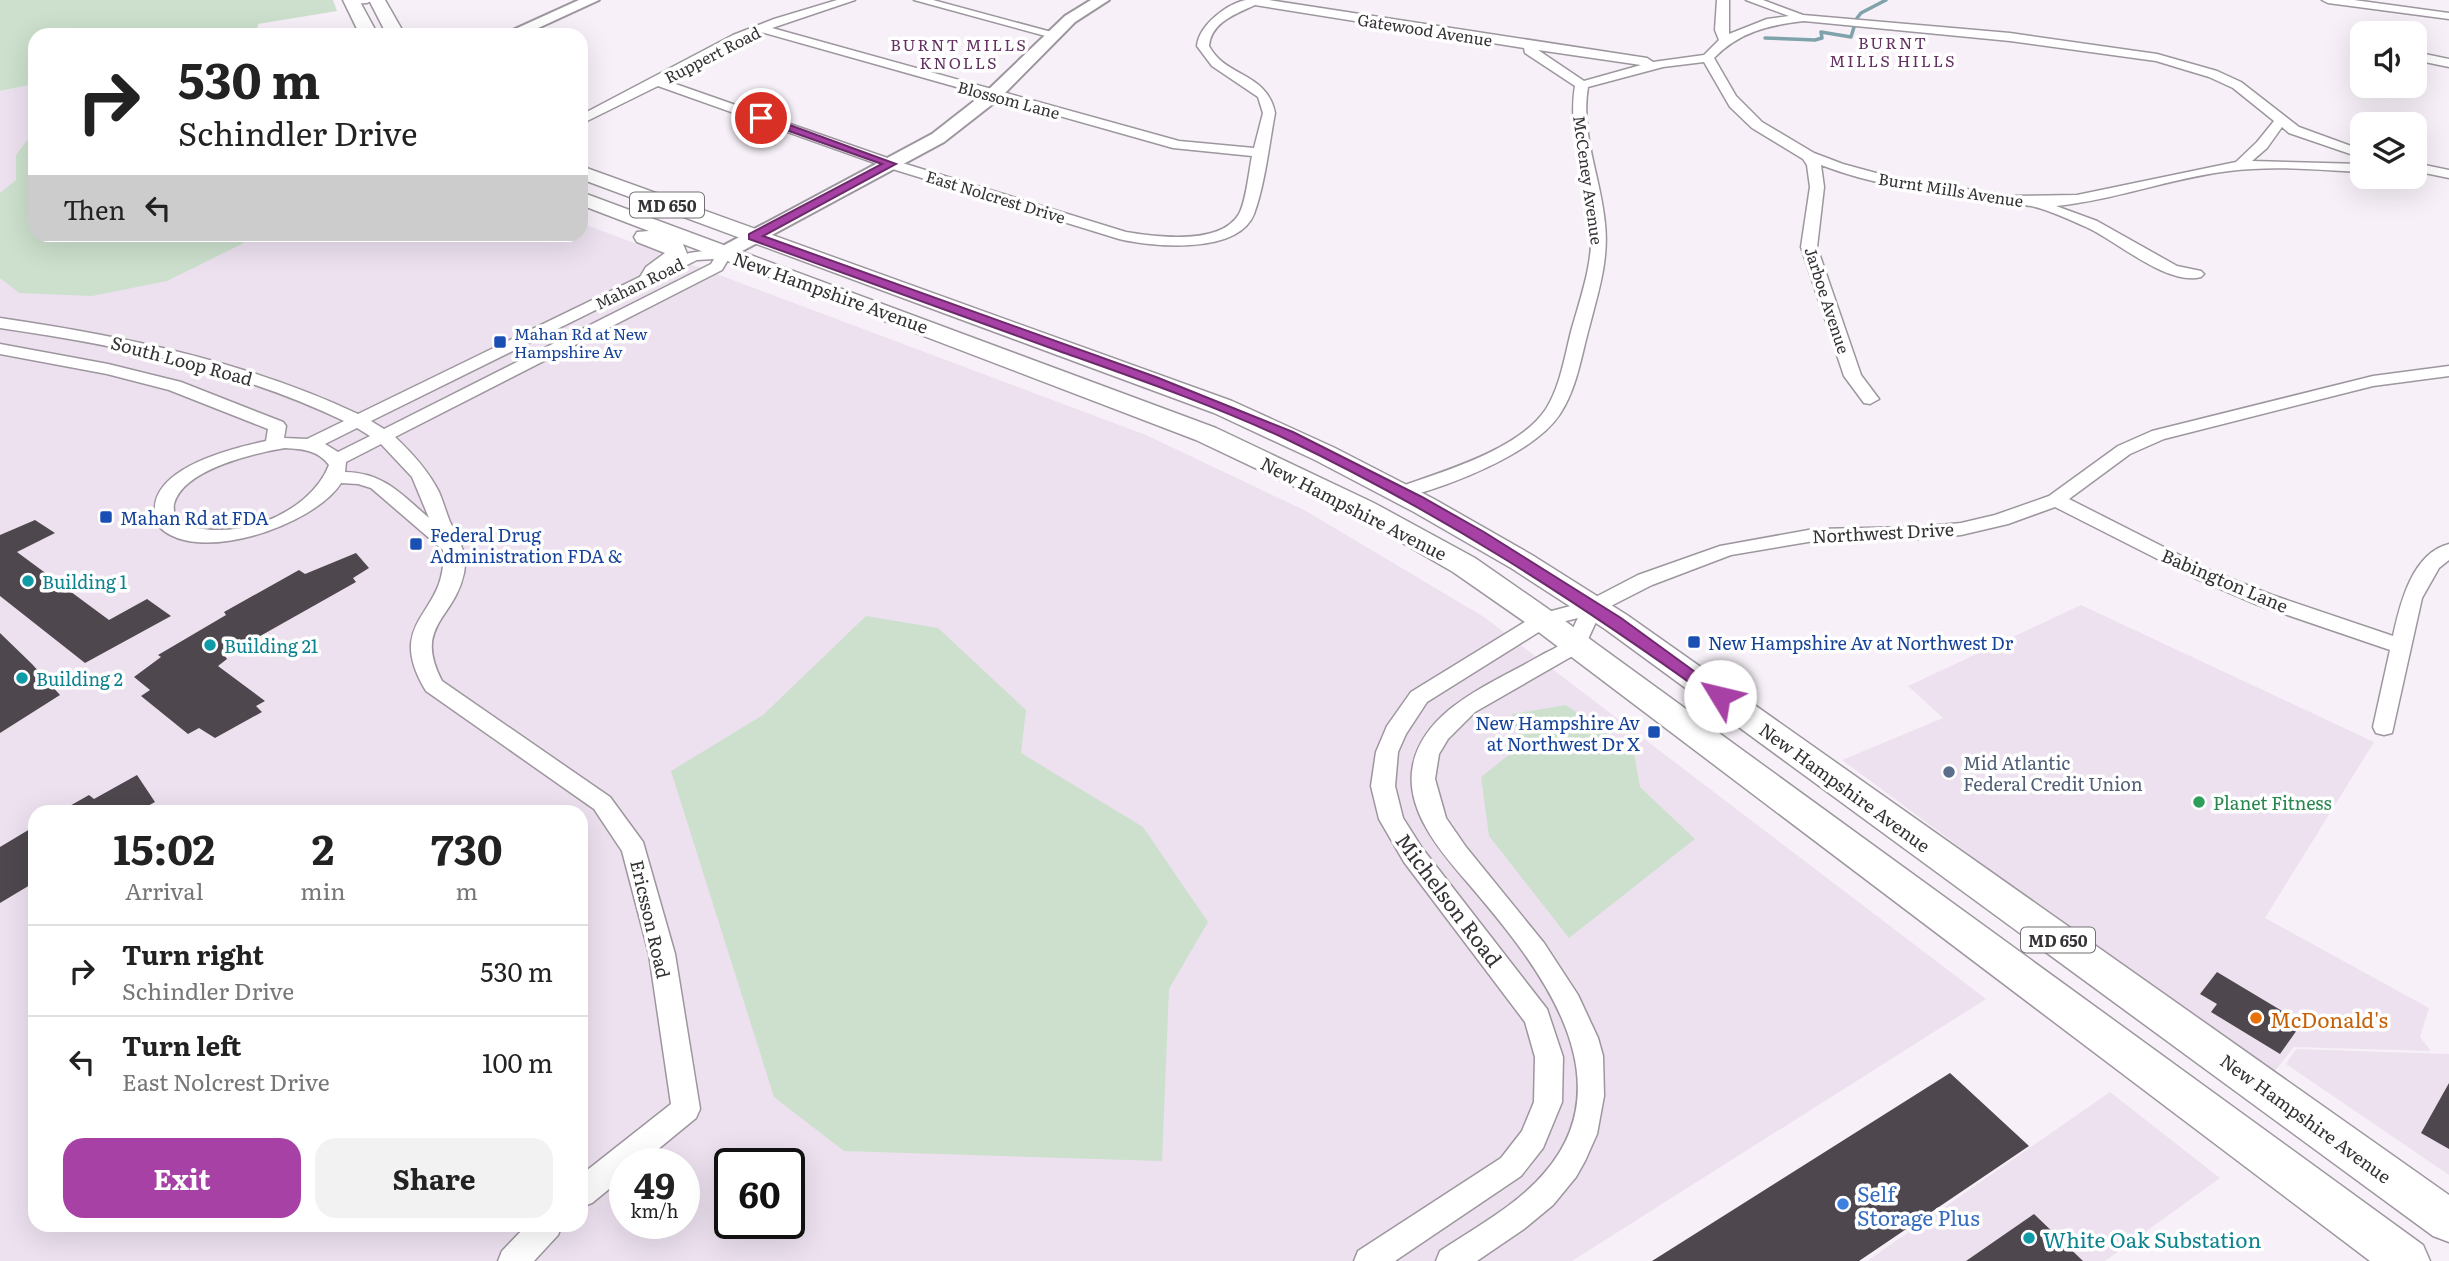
<!DOCTYPE html>
<style>
:root{--surface:#fff;--page:#f2f2f2;--text:#222;--muted:#767676;--line:#e0e0e0;--accent:#a741a5}
body{margin:0;font-family:Literata,serif;background:var(--page);color:var(--text);height:100vh;display:flex;flex-direction:column;font-size:26px;white-space:nowrap}
*{box-sizing:border-box;margin:0}
p{font-size:23px;color:var(--muted)}
.icon{flex:none;width:38px;height:38px;fill:none;stroke:currentColor;stroke-width:2;stroke-linecap:round;stroke-linejoin:round}
.map{position:relative;flex:1;overflow:hidden}
.sheet{position:absolute;left:28px;top:805px;width:560px;height:427px;display:flex;flex-direction:column;background:var(--surface);border-radius:21px;box-shadow:0 7px 28px #0002}
.sheet>*{flex:none}
.guide{position:absolute;left:28px;top:28px;width:560px;height:214px;border-radius:21px;box-shadow:0 7px 28px #0002;background:#fff;color:var(--text);overflow:hidden}
.buttons{position:absolute;left:2350px;top:21px;display:grid;gap:14px}
.buttons a{display:grid;place-items:center;width:77px;height:77px;border-radius:14px;background:var(--surface);box-shadow:0 7px 28px #0002;font-size:35px}
.speed{position:absolute;left:609px;top:1148px;display:flex;gap:14px;font-size:35px;font-weight:700;text-align:center}
.speed>*{display:grid;place-content:center;width:91px;height:91px;border-radius:50%;background:var(--surface);box-shadow:0 7px 28px #0002;line-height:1}
.speed small{font-size:18px;font-weight:400}
.speed .limit{border:4px solid #111;border-radius:10px;background:#fff;color:#111}
.pin{position:absolute;display:grid;place-items:center;width:60px;height:60px;color:#fff;margin:-30px;border:4px solid #fff;border-radius:50%;box-shadow:0 2px 7px #0007}
.me{position:absolute;width:77px;margin:-38px;rotate:306deg;stroke-linejoin:round;filter:drop-shadow(0 0 5px #0008)}
.turn{display:flex;align-items:center;gap:24px;height:147px;padding:0 35px;font-size:32px}
.turn .icon{width:91px;height:91px;stroke-width:2.5}
.turn b{display:block;font-size:49px;line-height:60px}
.then{display:flex;align-items:center;height:66px;padding:0 35px;background:#0003;gap:14px;font-size:26px}
.eta{display:flex;justify-content:space-evenly;align-items:center;height:119px;text-align:center}
.eta b{font-size:42px;font-weight:700;line-height:49px}
.cta{display:flex;gap:14px;margin-top:auto;padding:14px 35px}
.cta a{flex:1;height:80px;border-radius:21px;background:var(--accent);color:#fff;font-size:28px;font-weight:700;line-height:80px;text-align:center}
.cta a+a{background:var(--page);color:var(--text)}
ul{padding:0;list-style:none}
li{display:flex;align-items:center;gap:21px;height:91px;padding:0 35px;border-top:2px solid var(--line)}
li div{flex:1}
li b{display:block;font-size:26px}
li em{font-style:normal}
.map>svg:first-child{display:block}
.built{fill:#ede1ef;fill-rule:evenodd}
.green{fill:#cce0cd}
.lines{fill:none;stroke-linecap:round;stroke-linejoin:round}
.stream{stroke:#7fa3ab;stroke-width:3.5}
.building{fill:#4e484e}
.street-casing{stroke:#9d969e;stroke-width:3}
.secondary-casing{stroke:#9d969e;stroke-width:4}
.primary-casing{stroke:#9d969e;stroke-width:3}
.street{fill:#fff;fill-rule:evenodd}
.secondary{fill:#fff;fill-rule:evenodd}
.primary{fill:#fff;fill-rule:evenodd}
.route{fill:#a741a5;stroke:#6d2a6b;stroke-width:2}
.transit-dot{fill:#1a4fb4;stroke:#fff;stroke-width:2.5}
.culture-dot{fill:#0f9aa8;stroke:#fff;stroke-width:2.5}
.service-dot{fill:#5c6f8a;stroke:#fff;stroke-width:2.5}
.leisure-dot{fill:#2e9e5b;stroke:#fff;stroke-width:2.5}
.food-dot{fill:#e8710a;stroke:#fff;stroke-width:2.5}
.shop-dot{fill:#3f7fe0;stroke:#fff;stroke-width:2.5}
.labels{text-anchor:middle;dominant-baseline:central;stroke-width:7;stroke-linejoin:round;paint-order:stroke}
.far-street-label{font-size:16px;fill:#353235;stroke:#fff}
.far-neighbourhood-label{font-size:16px;letter-spacing:2px;fill:#633061;stroke:#fff}
.shield{fill:#fff;stroke:#727072;stroke-width:2}
.shield-label{font-size:16px;font-weight:bold;fill:#353235}
.far-transit-label{font-size:16px;fill:#164399;stroke:#fff;text-anchor:start}
.street-label{font-size:18px;fill:#353235;stroke:#fff}
.transit-label{font-size:18px;fill:#164399;stroke:#fff;text-anchor:start}
.culture-label{font-size:18px;fill:#0d838f;stroke:#fff;text-anchor:start}
.service-label{font-size:18px;fill:#4e5e75;stroke:#fff;text-anchor:start}
.leisure-label{font-size:18px;fill:#27864d;stroke:#fff;text-anchor:start}
.near-street-label{font-size:21px;fill:#353235;stroke:#fff}
.near-food-label{font-size:21px;fill:#c56008;stroke:#fff;text-anchor:start}
.near-shop-label{font-size:21px;fill:#366cbe;stroke:#fff;text-anchor:start}
.near-culture-label{font-size:21px;fill:#0d838f;stroke:#fff;text-anchor:start}
</style>
<div class="map">
<svg width="2449" height="1261" viewBox="0 0 2449 1261">
<rect width="100%" height="100%" fill="#f7f0f8"/>
<path class="built" d="M 35,84 L 35,234 L 581,234 L 581,223 L 1146,435 L 1306,511 L 1484,617 L 1986,999 L 1572,1261 L 0,1261 L 0,91 ZM 35,812 L 581,812 L 581,1225 L 35,1225 ZM 625,1164 L 684,1164 L 684,1223 L 625,1223 ZM 730,1164 L 789,1164 L 789,1223 L 730,1223 Z
M 2081,605 L 2374,742 L 2265,918 L 2429,1008 L 2420,1037 L 2431,1051 L 2294,1047 L 2274,1072 L 2122,967 L 1842,760 L 1943,718 L 1908,686 Z
M 2296,1049 L 2449,1054 L 2449,1175 L 2286,1064 Z
M 2110,1092 L 2220,1178 L 2105,1261 L 1867,1261 Z"/>
<path class="green" d="M 0,0 L 333,0 L 337,11 L 258,24 L 256,35 L 35,35 L 35,84 L 0,91 Z
M 35,130 L 35,234 L 229,234 L 244,243 L 167,281 L 92,296 L 19,293 L 0,278 L 0,193 L 16,180 L 16,155 Z
M 866,616 L 938,628 L 1026,710 L 1021,753 L 1143,827 L 1208,922 L 1169,989 L 1162,1161 L 844,1151 L 774,1097 L 671,771 L 763,715 Z
M 1566,705 L 1634,753 L 1640,787 L 1695,839 L 1569,938 L 1489,836 L 1481,777 L 1521,745 L 1512,714 Z"/>
<g class="lines">
<path class="stream" d="M 1857,18 L 1861,13 L 1886,0
M 1765,38 L 1815,40 L 1822,38 L 1821,32 L 1851,37 L 1854,27"/>
</g>
<path class="building" d="M 35,520 L 55,533 L 17,552 L 109,620 L 147,599 L 171,616 L 85,663 L 0,596 L 0,535 Z
M 356,553 L 369,568 L 353,578 L 356,582 L 225,656 L 227,659 L 218,666 L 265,701 L 256,706 L 262,712 L 215,738 L 199,728 L 188,734 L 141,696 L 150,690 L 134,677 L 161,657 L 158,655 L 226,615 L 224,612 L 299,570 L 305,574 Z
M 0,633 L 32,664 L 60,695 L 0,733 Z
M 137,775 L 155,802 L 137,812 L 59,812 L 89,795 L 94,799 Z
M 35,826 L 35,882 L 0,903 L 0,847 Z
M 2217,972 L 2302,1023 L 2280,1054 L 2211,1012 L 2217,1004 L 2200,994 Z
M 1950,1073 L 2029,1146 L 1859,1261 L 1652,1261 Z
M 2449,1083 L 2449,1149 L 2421,1133 Z
M 2034,1214 L 2083,1261 L 1966,1261 Z"/>
<g class="lines">
<defs>
<path id="street" d="M 348,0 L 373,0 L 367,3 L 348,4 Z
M 837,0 L 855,0 L 772,28 L 1179,141 L 1254,148 L 1263,113 L 1258,97 L 1212,66 L 1197,46 C 1199,24 1229,3 1246,0 C 1253,0 1262,0 1269,0 L 1647,58 L 1653,62 L 1704,55 L 1719,40 L 1715,30 L 1717,0 L 1729,0 L 1729,34 L 1767,19 L 1789,16 L 1746,0 L 1763,0 L 1803,15 L 2010,33 L 2157,54 L 2217,71 L 2241,82 L 2299,127 L 2362,150 L 2362,158 L 2289,133 L 2282,127 L 2267,148 L 2252,161 L 2362,164 L 2362,172 C 2318,170 2274,165 2229,171 C 2171,178 2115,200 2056,206 L 2097,221 L 2177,266 L 2201,271 L 2204,274 L 2201,277 C 2167,286 2117,241 2086,227 C 2070,220 2047,209 2031,206 C 1960,195 1888,191 1821,165 L 1824,187 L 1817,247 L 1861,375 L 1879,399 L 1870,404 L 1864,403 L 1844,376 L 1801,247 L 1810,187 L 1807,165 L 1803,159 L 1752,128 L 1730,107 L 1704,62 L 1663,67 L 1588,87 C 1580,135 1601,177 1605,224 C 1609,260 1598,293 1589,328 C 1581,357 1577,388 1560,414 C 1534,454 1449,486 1403,498 L 1394,492 L 1396,488 C 1441,472 1519,450 1546,409 C 1561,385 1565,354 1572,328 C 1582,293 1594,260 1591,223 C 1587,176 1567,134 1575,86 L 1525,53 L 1524,48 L 1255,5 C 1236,14 1211,22 1209,46 C 1226,78 1267,72 1275,113 C 1269,145 1265,184 1254,214 C 1238,255 1152,247 1119,239 L 886,167 L 658,86 L 581,124 L 581,115 L 733,35 L 774,19 ZM 1804,21 L 2010,41 L 2156,61 L 2209,77 L 2233,88 L 2274,121 L 2257,142 L 2236,162 L 2077,195 L 2013,196 L 1898,179 L 1843,164 L 1814,153 L 1762,122 L 1736,96 L 1714,58 C 1739,32 1769,25 1804,21 ZM 761,32 L 1173,148 L 1252,156 C 1249,171 1246,202 1239,214 C 1220,246 1156,237 1126,232 L 896,161 L 667,81 ZM 1538,50 L 1641,65 L 1584,81 Z
M 914,0 L 933,0 L 1059,34 L 1053,38 Z
M 2322,0 L 2354,0 L 2449,13 L 2449,19 L 2328,3 Z
M 2415,52 L 2449,59 L 2449,67 L 2415,60 Z
M 2415,163 L 2449,170 L 2449,178 L 2415,171 Z
M 724,248 L 732,253 L 722,270 L 395,437 C 412,453 428,470 439,492 C 443,501 446,512 450,522 C 458,538 468,554 464,573 C 454,620 413,625 442,681 L 610,797 L 643,842 L 675,954 L 700,1109 L 696,1118 L 640,1164 L 625,1164 L 625,1176 L 592,1203 L 581,1207 L 581,1175 L 671,1104 L 649,954 L 622,851 L 594,809 L 426,691 C 382,618 449,616 443,550 L 371,488 L 358,484 L 341,483 C 315,525 191,569 156,523 C 156,518 154,511 155,506 C 159,466 233,448 266,441 L 268,429 L 169,390 L 107,374 L 0,354 L 0,344 L 108,364 L 181,382 L 283,422 L 286,426 L 284,438 L 307,439 L 344,421 C 235,369 118,345 0,328 L 0,318 C 123,336 245,361 358,414 L 689,253 ZM 714,259 L 711,264 L 384,429 L 371,421 L 697,260 ZM 357,428 L 370,436 L 338,452 L 325,444 ZM 381,444 L 412,477 L 429,518 C 401,494 384,473 345,472 L 346,462 ZM 285,448 C 302,449 318,450 329,465 C 309,517 225,547 175,520 C 175,515 173,509 174,504 C 183,469 255,453 285,448 Z
M 2449,366 L 2449,376 L 2373,386 L 2164,439 L 2130,454 L 2069,499 L 2209,570 L 2272,595 L 2393,636 C 2400,604 2412,553 2449,544 L 2449,560 L 2439,568 L 2422,598 L 2392,733 L 2384,735 L 2376,733 L 2373,727 L 2390,650 L 2258,605 L 2195,578 L 2055,507 L 2008,524 L 1961,535 L 1917,539 L 1814,541 L 1731,555 L 1652,585 L 1601,611 L 1583,650 L 1475,712 L 1448,739 L 1439,754 L 1435,779 L 1446,818 L 1466,847 L 1544,943 L 1578,995 L 1598,1038 L 1603,1056 L 1604,1096 L 1597,1134 L 1585,1161 L 1576,1177 L 1553,1205 L 1524,1229 L 1477,1261 L 1436,1261 L 1440,1251 C 1476,1227 1518,1205 1546,1171 C 1629,1073 1531,957 1467,882 C 1440,851 1404,809 1413,765 C 1425,708 1493,683 1538,657 C 1546,652 1558,648 1565,641 C 1571,636 1574,625 1578,618 L 1550,625 L 1427,702 L 1406,734 L 1398,752 L 1395,786 L 1403,818 L 1422,848 L 1547,1009 L 1563,1057 L 1562,1102 L 1543,1148 L 1521,1176 L 1395,1261 L 1354,1261 L 1358,1251 L 1501,1158 L 1522,1131 L 1534,1102 L 1535,1057 L 1525,1022 L 1404,862 L 1379,819 L 1371,786 L 1376,752 L 1387,726 L 1411,692 L 1536,615 L 1586,602 L 1638,575 L 1720,546 L 1814,529 L 1917,527 L 1961,523 L 1995,515 L 2049,496 L 2118,446 L 2152,431 L 2373,376 Z
M 527,1225 L 562,1225 L 558,1235 L 534,1261 L 498,1261 L 502,1251 Z"/>
<path id="secondary" d="M 579,0 L 599,0 L 523,35 L 502,35 Z
M 1091,0 L 1109,0 L 1075,22 L 999,99 L 944,142 L 731,257 L 717,257 L 714,253 L 717,249 L 932,134 L 987,91 L 1065,16 Z"/>
<path id="primary" d="M 343,0 L 359,0 L 378,35 L 360,35 Z
M 369,0 L 385,0 L 405,35 L 387,35 Z
M 581,166 L 1232,401 L 1335,448 L 1434,499 L 1532,555 L 1627,615 L 2449,1195 L 2449,1242 L 2433,1236 L 1605,629 L 1511,568 L 1414,512 L 1315,460 L 1214,413 L 581,179 Z
M 581,192 L 1216,428 L 1374,503 L 1475,558 L 1554,613 L 2423,1245 L 2430,1261 L 2370,1261 L 1532,627 L 1453,572 L 1354,515 L 1196,440 L 683,244 L 688,256 C 681,267 668,271 660,282 L 644,282 L 640,277 L 646,267 L 665,253 L 637,242 L 634,237 L 637,232 L 649,231 L 581,205 Z"/>
</defs>
<use href="#street" class="street-casing"/>
<use href="#secondary" class="secondary-casing"/>
<use href="#primary" class="primary-casing"/>
<use href="#street" class="street"/>
<use href="#secondary" class="secondary"/>
<use href="#primary" class="primary"/>
</g>
<path class="route" d="M 758,116 L 765,116 L 896,164 L 763,236 L 1156,377 L 1293,432 L 1422,497 L 1484,532 L 1621,618 L 1728,696 L 1725,700 L 1714,700 C 1575,600 1441,513 1286,439 C 1213,405 1135,378 1059,351 C 956,314 853,276 749,239 L 749,234 L 882,164 L 758,120 Z"/>
<g class="transit-dot">
<rect x="493" y="335" width="14" height="14" rx="3.5"/>
<rect x="99" y="510" width="14" height="14" rx="3.5"/>
<rect x="409" y="537" width="14" height="14" rx="3.5"/>
<rect x="1687" y="635" width="14" height="14" rx="3.5"/>
<rect x="1647" y="725" width="14" height="14" rx="3.5"/>
</g>
<g class="culture-dot">
<circle cx="28" cy="581" r="7"/>
<circle cx="210" cy="645" r="7"/>
<circle cx="22" cy="678" r="7"/>
<circle cx="2029" cy="1238" r="7"/>
</g>
<circle class="service-dot" cx="1949" cy="772" r="7"/>
<circle class="leisure-dot" cx="2199" cy="802" r="7"/>
<circle class="food-dot" cx="2256" cy="1018" r="7"/>
<circle class="shop-dot" cx="1843" cy="1204" r="7"/>
<g class="labels">
<g class="far-street-label">
<text transform="translate(1425 29) rotate(9)">Gatewood Avenue</text>
<text transform="translate(712 54) rotate(-27)">Ruppert Road</text>
<text transform="translate(1009 99) rotate(15)">Blossom Lane</text>
<text transform="translate(1589 180) rotate(82)">McCeney Avenue</text>
<text transform="translate(1951 189) rotate(9)">Burnt Mills Avenue</text>
<text transform="translate(996 196) rotate(17)">East Nolcrest Drive</text>
<text transform="translate(639 283) rotate(-26)">Mahan Road</text>
<text transform="translate(1828 300) rotate(72)">Jarboe Avenue</text>
</g>
<g class="far-neighbourhood-label">
<text x="1893" y="42">BURNT<tspan x="1893" dy="18">MILLS HILLS</tspan></text>
<text x="959" y="44">BURNT MILLS<tspan x="959" dy="18">KNOLLS</tspan></text>
</g>
<g class="shield">
<rect x="630" y="192.5" width="74" height="25" rx="5"/>
<rect x="2021" y="927.5" width="74" height="25" rx="5"/>
</g>
<g class="shield-label">
<text x="667" y="205">MD 650</text>
<text x="2058" y="940">MD 650</text>
</g>
<g class="far-transit-label">
<text x="514" y="333">Mahan Rd at New<tspan x="514" dy="18">Hampshire Av</tspan></text>
</g>
<g class="street-label">
<text transform="translate(831 292) rotate(20)">New Hampshire Avenue</text>
<text transform="translate(182 360) rotate(15)">South Loop Road</text>
<text transform="translate(1354 508) rotate(27)">New Hampshire Avenue</text>
<text transform="translate(1883 532) rotate(-3)">Northwest Drive</text>
<text transform="translate(2225 580) rotate(23)">Babington Lane</text>
<text transform="translate(1845 787) rotate(36)">New Hampshire Avenue</text>
<text transform="translate(651 919) rotate(77)">Ericsson Road</text>
<text transform="translate(2306 1118) rotate(36)">New Hampshire Avenue</text>
</g>
<g class="transit-label">
<text x="120" y="517">Mahan Rd at FDA</text>
<text x="430" y="534">Federal Drug<tspan x="430" dy="21">Administration FDA &amp;</tspan></text>
<text x="1708" y="642">New Hampshire Av at Northwest Dr</text>
<text x="1640" y="722" text-anchor="end">New Hampshire Av<tspan x="1640" dy="21">at Northwest Dr X</tspan></text>
</g>
<g class="culture-label">
<text x="42" y="581">Building 1</text>
<text x="224" y="645">Building 21</text>
<text x="36" y="678">Building 2</text>
</g>
<g class="service-label">
<text x="1963" y="762">Mid Atlantic<tspan x="1963" dy="21">Federal Credit Union</tspan></text>
</g>
<g class="leisure-label">
<text x="2213" y="802">Planet Fitness</text>
</g>
<g class="near-street-label">
<text transform="translate(1450 899) rotate(53)">Michelson Road</text>
</g>
<g class="near-food-label">
<text x="2270" y="1018">McDonald's</text>
</g>
<g class="near-shop-label">
<text x="1857" y="1192">Self<tspan x="1857" dy="24">Storage Plus</tspan></text>
</g>
<g class="near-culture-label">
<text x="2043" y="1238">White Oak Substation</text>
</g>
</g>
</svg>
<div class="buttons">
<a><svg class="icon" aria-label="sound" viewBox="0 0 24 24"><path d="M4 9h4l5-4v14l-5-4H4zM17 9q2 3 0 6"/></svg></a>
<a><svg class="icon" aria-label="layers" viewBox="0 0 24 24"><path d="M12 4l9 5-9 5-9-5zM3 14l9 5 9-5"/></svg></a>
</div>
<div class="speed"><div>49<small>km/h</small></div><div class="limit">60</div></div>
<div class="pin" style="left:761px;top:118px;background:#d93025"><svg class="icon" aria-label="arrive" viewBox="0 0 24 24"><path d="M6 21V4h12l-3 4 3 4H6"/></svg></div>
<svg class="me" style="left:1720px;top:696px" viewBox="-20 -20 40 40"><circle r="19" fill="#fff"/><path d="M0-13L10 11 0 6-10 11z" fill="#a741a5"/></svg>
<div class="guide">
<div class="turn"><svg class="icon" aria-label="right" viewBox="0 0 24 24"><path d="M7 20v-9h11M14 6l5 5-5 5"/></svg><div><b>530 m</b>Schindler Drive</div></div>
<div class="then">Then<svg class="icon" aria-label="left" viewBox="0 0 24 24"><path d="M17 20v-9H6M10 6l-5 5 5 5"/></svg></div>
</div>
<section class="sheet">
<div class="eta">
<div><b>15:02</b><p>Arrival</p></div>
<div><b>2</b><p>min</p></div>
<div><b>730</b><p>m</p></div>
</div>
<ul>
<li><svg class="icon" aria-label="right" viewBox="0 0 24 24"><path d="M7 20v-9h11M14 6l5 5-5 5"/></svg><div><b>Turn right</b><p>Schindler Drive</p></div><em>530 m</em></li>
<li><svg class="icon" aria-label="left" viewBox="0 0 24 24"><path d="M17 20v-9H6M10 6l-5 5 5 5"/></svg><div><b>Turn left</b><p>East Nolcrest Drive</p></div><em>100 m</em></li>
</ul>
<div class="cta"><a>Exit</a><a>Share</a></div>
</section>
</div>
